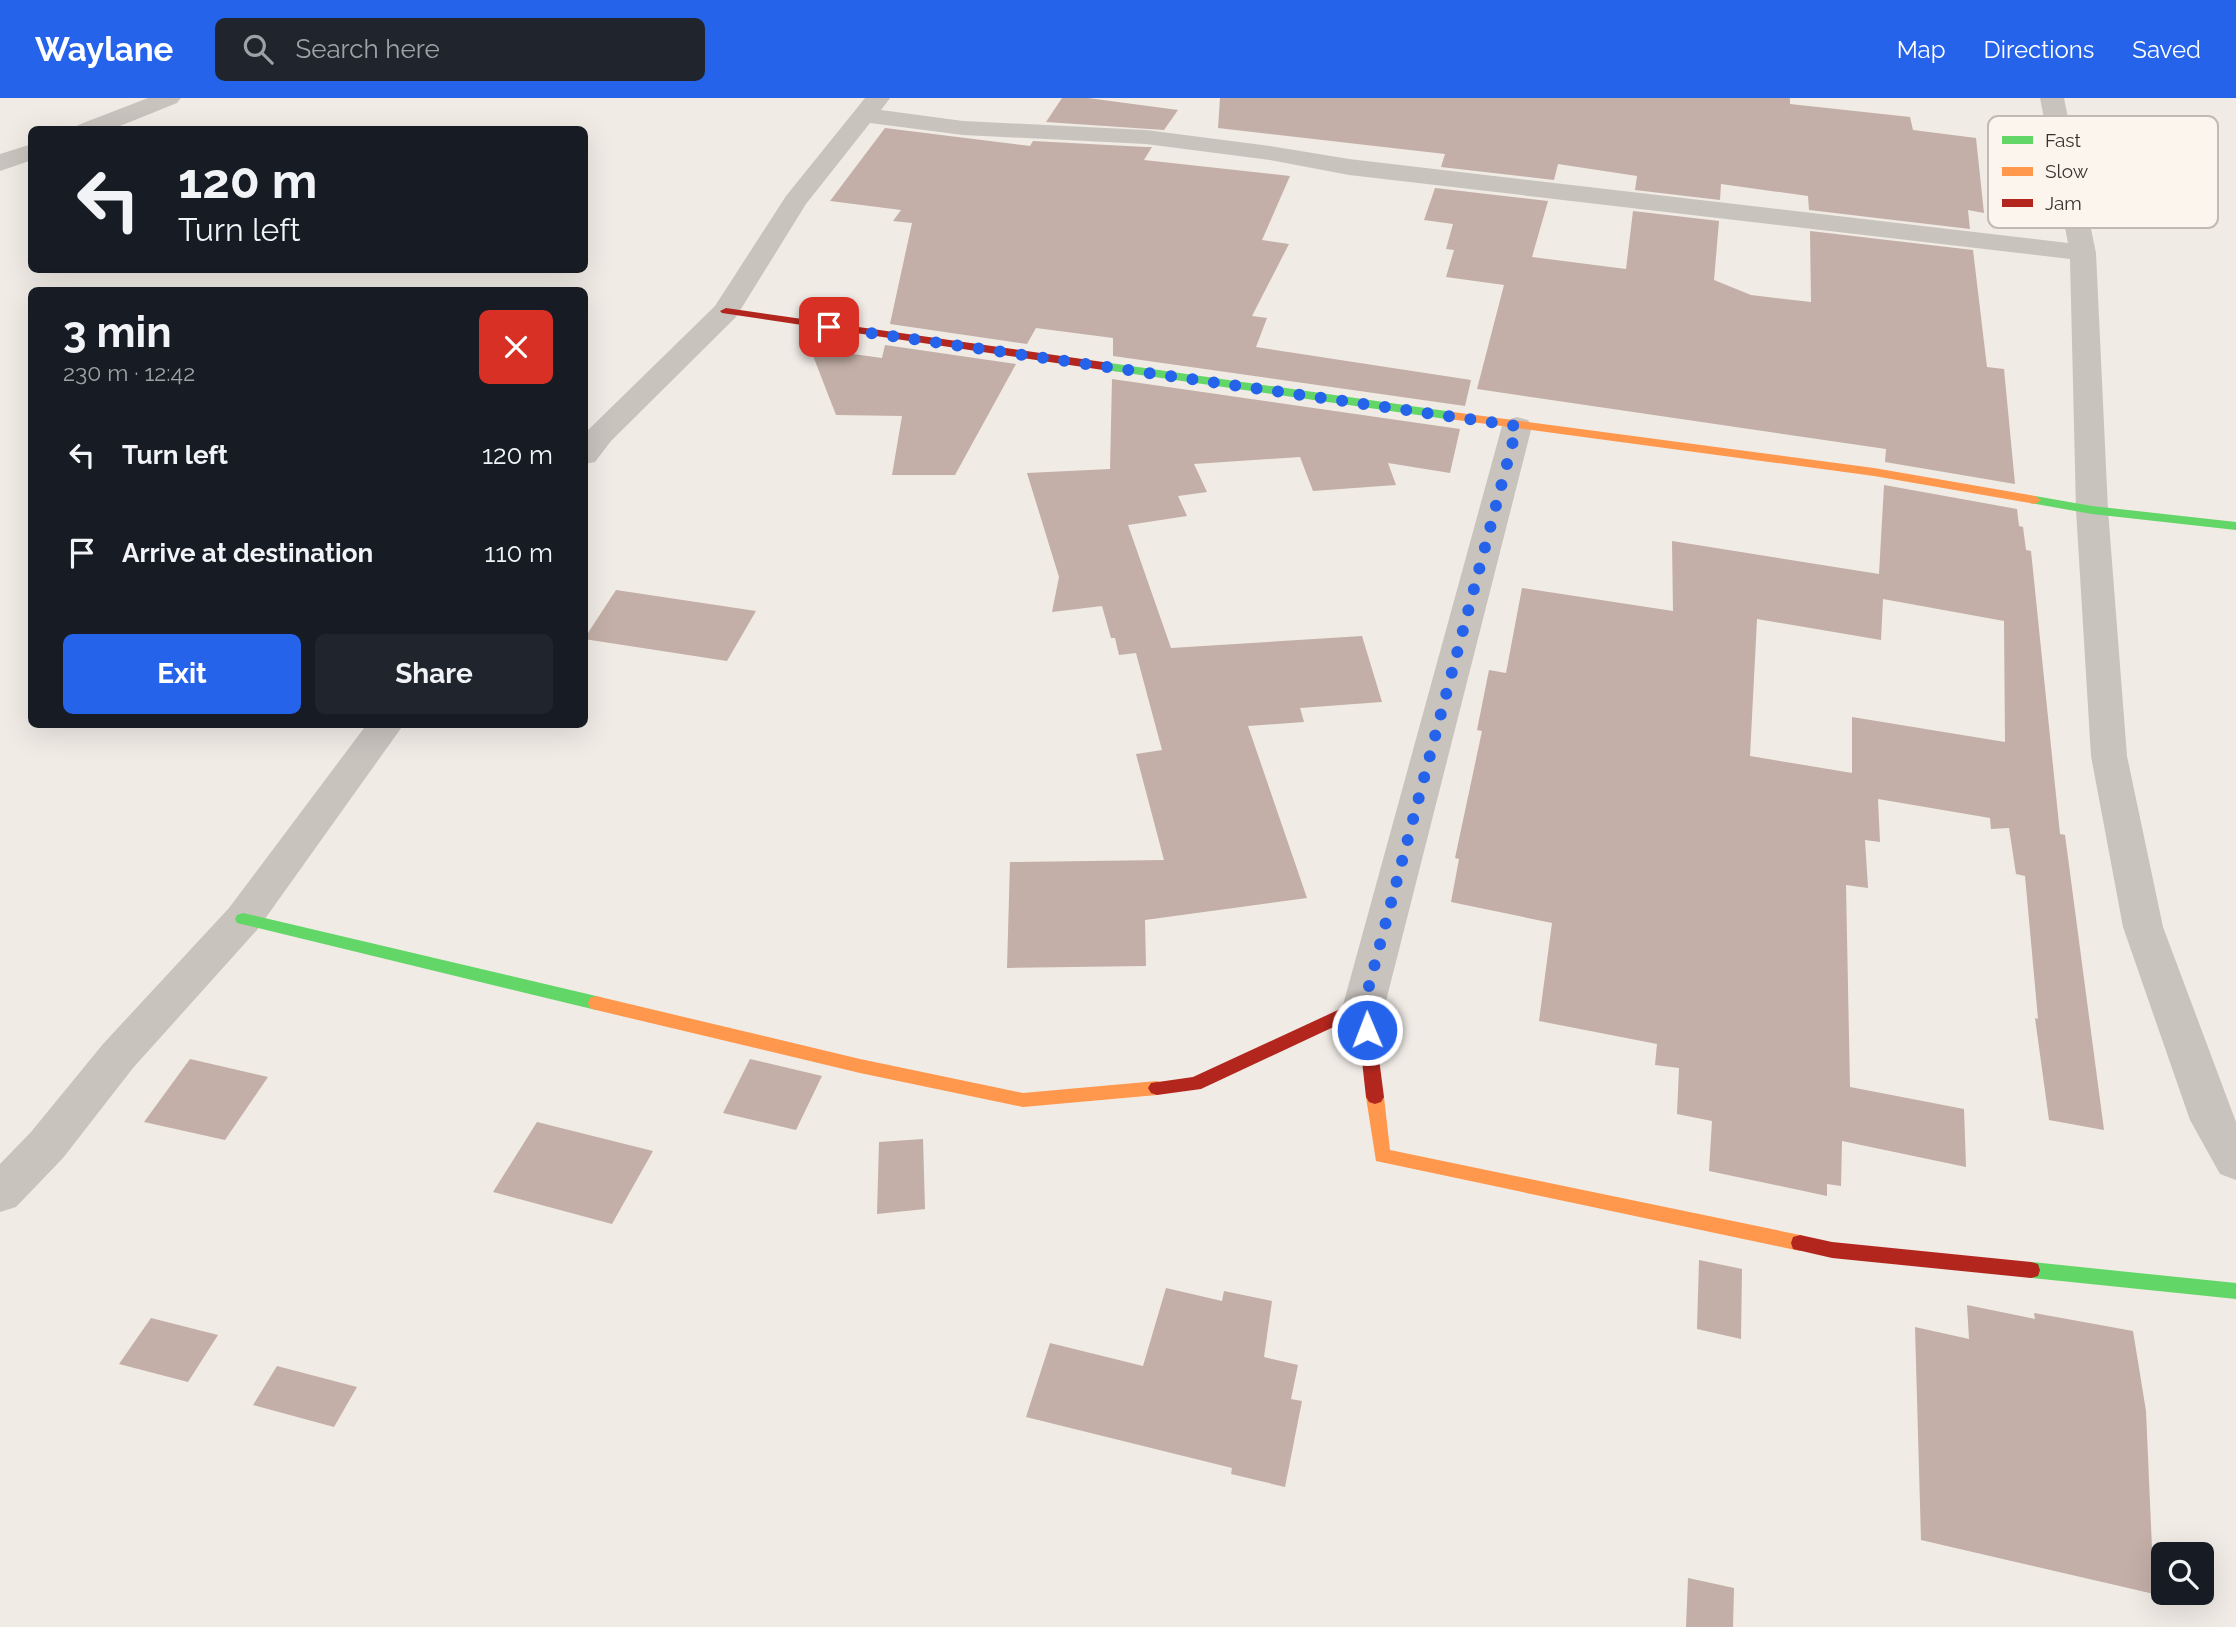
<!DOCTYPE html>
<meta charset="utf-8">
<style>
:root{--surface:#171b24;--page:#20242c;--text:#f1f3f6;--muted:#9ea1a6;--accent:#2563eb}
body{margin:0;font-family:Raleway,sans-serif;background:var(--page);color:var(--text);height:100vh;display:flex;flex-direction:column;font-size:26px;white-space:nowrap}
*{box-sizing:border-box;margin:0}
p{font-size:23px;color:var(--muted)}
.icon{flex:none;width:38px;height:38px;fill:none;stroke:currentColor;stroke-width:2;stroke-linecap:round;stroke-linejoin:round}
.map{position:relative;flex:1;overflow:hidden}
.sheet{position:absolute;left:28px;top:189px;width:560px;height:441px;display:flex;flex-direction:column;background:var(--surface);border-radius:10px;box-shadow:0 7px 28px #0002}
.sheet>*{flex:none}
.banner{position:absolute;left:28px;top:28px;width:560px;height:147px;border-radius:10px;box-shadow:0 7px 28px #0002;background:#171b24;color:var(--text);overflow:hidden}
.controls{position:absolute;left:2151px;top:1444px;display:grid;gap:14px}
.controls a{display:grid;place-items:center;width:63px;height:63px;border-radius:10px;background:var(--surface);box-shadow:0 7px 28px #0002;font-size:35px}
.pin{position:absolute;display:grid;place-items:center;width:60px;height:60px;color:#fff;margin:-30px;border-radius:14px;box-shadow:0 4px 10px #0006}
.me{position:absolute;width:77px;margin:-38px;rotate:359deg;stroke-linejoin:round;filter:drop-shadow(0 0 5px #0008)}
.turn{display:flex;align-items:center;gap:24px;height:147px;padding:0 35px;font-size:32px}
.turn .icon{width:91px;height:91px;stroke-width:2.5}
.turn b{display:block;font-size:49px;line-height:60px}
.round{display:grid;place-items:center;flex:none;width:74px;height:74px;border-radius:10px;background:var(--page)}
.head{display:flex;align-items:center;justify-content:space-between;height:119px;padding:0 35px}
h1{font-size:42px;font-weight:700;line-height:52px}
.button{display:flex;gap:14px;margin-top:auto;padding:14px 35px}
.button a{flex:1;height:80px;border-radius:10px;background:var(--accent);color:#fff;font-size:28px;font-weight:700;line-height:80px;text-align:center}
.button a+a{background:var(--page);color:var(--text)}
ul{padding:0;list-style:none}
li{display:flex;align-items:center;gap:21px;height:98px;padding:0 35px}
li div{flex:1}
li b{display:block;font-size:26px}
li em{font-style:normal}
header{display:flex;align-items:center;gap:42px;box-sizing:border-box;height:98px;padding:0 35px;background:var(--accent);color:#fff}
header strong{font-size:33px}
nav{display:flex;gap:38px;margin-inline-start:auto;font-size:24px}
.search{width:490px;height:63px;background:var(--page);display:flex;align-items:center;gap:18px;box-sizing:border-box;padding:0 24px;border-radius:10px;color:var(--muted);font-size:26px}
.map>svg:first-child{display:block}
.building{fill:#c3afa7;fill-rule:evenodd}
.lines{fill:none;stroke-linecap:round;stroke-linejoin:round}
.street{fill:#c9c3be;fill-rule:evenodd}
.fast{fill:#63d668;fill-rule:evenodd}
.slow{fill:#ff974d;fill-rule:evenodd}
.jam{fill:#b3261e;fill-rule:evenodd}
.route{stroke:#2563eb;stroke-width:12;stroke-dasharray:0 21.6}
.key{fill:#fbf5ee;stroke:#c1bab4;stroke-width:2}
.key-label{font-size:19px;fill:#3b302b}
</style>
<header>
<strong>Waylane</strong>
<div class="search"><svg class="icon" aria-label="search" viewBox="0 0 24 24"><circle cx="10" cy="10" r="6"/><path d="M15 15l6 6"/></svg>Search here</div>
<nav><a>Map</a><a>Directions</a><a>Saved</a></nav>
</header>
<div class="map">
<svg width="2236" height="1529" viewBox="0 0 2236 1529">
<rect width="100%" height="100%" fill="#f0ebe5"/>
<path class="building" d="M 1062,0 L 1088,0 L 1178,12 L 1164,32 L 1046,24 Z
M 1220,0 L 1790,0 L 1790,6 L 1910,19 L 1913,32 L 1976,40 L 1984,115 L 1968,112 L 1970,131 L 1809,112 L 1808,98 L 1721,86 L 1720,102 L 1635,92 L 1637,78 L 1558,66 L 1554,82 L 1441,69 L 1445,56 L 1218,30 Z
M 885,30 L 1030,48 L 1033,43 L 1146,49 L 1152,49 L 1144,62 L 1290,78 L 1262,142 L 1289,146 L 1252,218 L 1267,220 L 1256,249 L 1471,282 L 1465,308 L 1113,258 L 1113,240 L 1036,230 L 1027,246 L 890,226 L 912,125 L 893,123 L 901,112 L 830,103 Z
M 1435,90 L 1548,103 L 1532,159 L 1626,171 L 1633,113 L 1719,123 L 1714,182 L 1751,197 L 1811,204 L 1810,133 L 1973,152 L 1987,269 L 2004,271 L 2015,386 L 1885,364 L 1886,351 L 1477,291 L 1504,187 L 1446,179 L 1454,152 L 1446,151 L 1453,126 L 1424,122 Z
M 885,247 L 1016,266 L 955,377 L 892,377 L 902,318 L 836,317 L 810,250 L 882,260 Z
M 1112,281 L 1460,331 L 1450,375 L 1388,365 L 1396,387 L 1313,393 L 1300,359 L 1194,366 L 1207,394 L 1178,398 L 1187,418 L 1128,427 L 1171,550 L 1362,538 L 1382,604 L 1300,610 L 1304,624 L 1248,628 L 1307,800 L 1145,822 L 1146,868 L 1007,870 L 1010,764 L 1164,762 L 1136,656 L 1162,652 L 1136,555 L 1119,557 L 1115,540 L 1111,540 L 1102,508 L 1052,514 L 1059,479 L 1027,375 L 1110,371 Z
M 1884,387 L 2017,411 L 2019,428 L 2023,429 L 2026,452 L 2031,453 L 2060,736 L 2065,737 L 2104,1032 L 2049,1022 L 2035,920 L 2038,921 L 2025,778 L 2016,776 L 2009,730 L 1991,731 L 1990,720 L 1878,701 L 1880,744 L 1865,742 L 1868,790 L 1846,787 L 1850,989 L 1964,1011 L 1966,1069 L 1842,1043 L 1841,1088 L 1827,1086 L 1827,1098 L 1709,1073 L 1712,1023 L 1677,1016 L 1679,970 L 1655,967 L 1657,946 L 1539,923 L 1552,825 L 1451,804 L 1459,761 L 1455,760 L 1482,633 L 1477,632 L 1489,572 L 1506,575 L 1522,490 L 1673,513 L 1672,443 L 1879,476 ZM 1883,501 L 2004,523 L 2005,644 L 1852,619 L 1852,675 L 1750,658 L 1757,521 L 1881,542 Z
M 616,492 L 756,513 L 727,563 L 584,541 Z
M 190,961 L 268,979 L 225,1042 L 144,1024 Z
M 750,961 L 822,978 L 796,1032 L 723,1015 Z
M 537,1024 L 653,1053 L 612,1126 L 493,1094 Z
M 923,1041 L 925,1111 L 877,1116 L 879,1044 Z
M 1699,1162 L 1742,1171 L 1741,1241 L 1697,1231 Z
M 1166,1190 L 1222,1203 L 1224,1193 L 1272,1203 L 1264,1259 L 1298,1267 L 1291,1301 L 1302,1303 L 1285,1389 L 1231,1376 L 1232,1370 L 1026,1319 L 1050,1245 L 1143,1268 Z
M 1967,1207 L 2035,1221 L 2034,1215 L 2133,1233 L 2146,1313 L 2154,1496 L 1921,1442 L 1915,1229 L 1969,1241 Z
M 151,1220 L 218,1237 L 188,1284 L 119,1266 Z
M 277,1268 L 357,1289 L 334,1329 L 253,1307 Z
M 1688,1480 L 1734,1490 L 1733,1529 L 1686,1529 Z"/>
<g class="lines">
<path class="street" d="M 148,0 L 181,0 L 177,5 L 110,32 L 75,32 L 78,27 Z
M 865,0 L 890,0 L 881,12 L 963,23 L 1146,32 L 1270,48 L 1349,61 L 2068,145 L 2040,0 L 2064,0 L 2096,155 L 2108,412 L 2127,658 L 2163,829 L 2236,1024 L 2236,1082 L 2220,1076 L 2190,1022 L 2123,829 L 2091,658 L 2076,412 L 2070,161 L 1349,77 L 1270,62 L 1146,46 L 963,37 L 870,25 L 806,106 L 736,219 L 611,343 L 595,364 L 584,366 L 584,336 L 715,208 L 786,98 Z
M 32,46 L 32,62 L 0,73 L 0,56 Z
M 1517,319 L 1528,322 L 1532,328 L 1385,907 L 1379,918 L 1364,923 L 1349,918 L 1343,907 L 1502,328 L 1506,322 Z
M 367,626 L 404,626 L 257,832 L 133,970 L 63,1060 L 16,1109 L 0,1114 L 0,1066 L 31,1034 L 103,946 L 229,810 Z"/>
<path class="fast" d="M 1103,264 L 1453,314 L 1459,318 L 1453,322 L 1099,271 L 1097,268 Z
M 2035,398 L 2092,408 L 2236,424 L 2236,432 L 2092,416 L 2030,405 L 2029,402 Z
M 243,815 L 596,898 L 602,900 L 604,905 L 602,910 L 596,912 L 237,825 L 235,821 L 237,817 Z
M 2031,1164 L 2236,1185 L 2236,1201 L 2031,1180 L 2024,1178 L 2022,1172 L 2024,1166 Z"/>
<path class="slow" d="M 1453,314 L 1874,370 L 2035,398 L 2041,402 L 2035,406 L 1874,378 L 1449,321 L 1447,318 Z
M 596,898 L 860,961 L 1023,995 L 1157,983 L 1163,985 L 1166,990 L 1163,995 L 1157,997 L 1023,1009 L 860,975 L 596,912 L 590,910 L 588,905 L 590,900 Z
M 1375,992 L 1381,994 L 1384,999 L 1390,1052 L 1800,1137 L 1807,1139 L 1809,1145 L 1807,1151 L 1800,1153 L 1376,1063 L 1366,999 L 1369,994 Z"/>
<path class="jam" d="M 726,210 L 1103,264 L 1109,268 L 1103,272 L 722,215 L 720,213 Z
M 1364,900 L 1370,902 L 1372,907 L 1384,999 L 1381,1004 L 1375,1006 L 1369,1004 L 1366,999 L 1357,918 L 1201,991 L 1157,997 L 1151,995 L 1148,990 L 1151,985 L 1193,979 Z
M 1800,1137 L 1832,1144 L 2031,1164 L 2038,1166 L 2040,1172 L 2038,1178 L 2031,1180 L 1832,1160 L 1793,1151 L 1791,1145 L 1793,1139 Z"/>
</g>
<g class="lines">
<path class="route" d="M 829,229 L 1517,328 L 1364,907 L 1367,932"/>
</g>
<rect x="1988" y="18" width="230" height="112" rx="10" class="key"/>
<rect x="2002" y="38" width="31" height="8" fill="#63d668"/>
<rect x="2002" y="69" width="31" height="9" fill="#ff974d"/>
<rect x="2002" y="101" width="31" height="8" fill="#b3261e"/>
<g class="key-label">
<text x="2045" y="49">Fast</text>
<text x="2045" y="80">Slow</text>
<text x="2045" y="112">Jam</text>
</g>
</svg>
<div class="controls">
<a><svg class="icon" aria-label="search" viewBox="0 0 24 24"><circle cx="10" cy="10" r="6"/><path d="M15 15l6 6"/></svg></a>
</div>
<div class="pin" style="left:829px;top:229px;background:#d93025"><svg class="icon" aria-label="arrive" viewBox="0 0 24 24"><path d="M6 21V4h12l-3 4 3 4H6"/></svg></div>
<svg class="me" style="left:1367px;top:932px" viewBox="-20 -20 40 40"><circle r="17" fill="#2563eb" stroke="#fff" stroke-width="3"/><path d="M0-11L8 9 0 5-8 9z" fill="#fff"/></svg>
<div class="banner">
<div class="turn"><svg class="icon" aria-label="left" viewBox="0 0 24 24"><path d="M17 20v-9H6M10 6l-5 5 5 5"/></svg><div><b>120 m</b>Turn left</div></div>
</div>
<section class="sheet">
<div class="head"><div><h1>3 min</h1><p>230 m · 12:42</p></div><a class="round" style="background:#d93025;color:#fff"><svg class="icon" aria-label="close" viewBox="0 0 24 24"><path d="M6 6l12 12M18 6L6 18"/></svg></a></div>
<ul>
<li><svg class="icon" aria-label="left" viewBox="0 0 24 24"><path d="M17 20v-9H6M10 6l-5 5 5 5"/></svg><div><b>Turn left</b></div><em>120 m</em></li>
<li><svg class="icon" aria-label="arrive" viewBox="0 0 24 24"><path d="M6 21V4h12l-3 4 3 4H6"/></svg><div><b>Arrive at destination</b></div><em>110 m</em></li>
</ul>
<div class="button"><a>Exit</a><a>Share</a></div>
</section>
</div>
